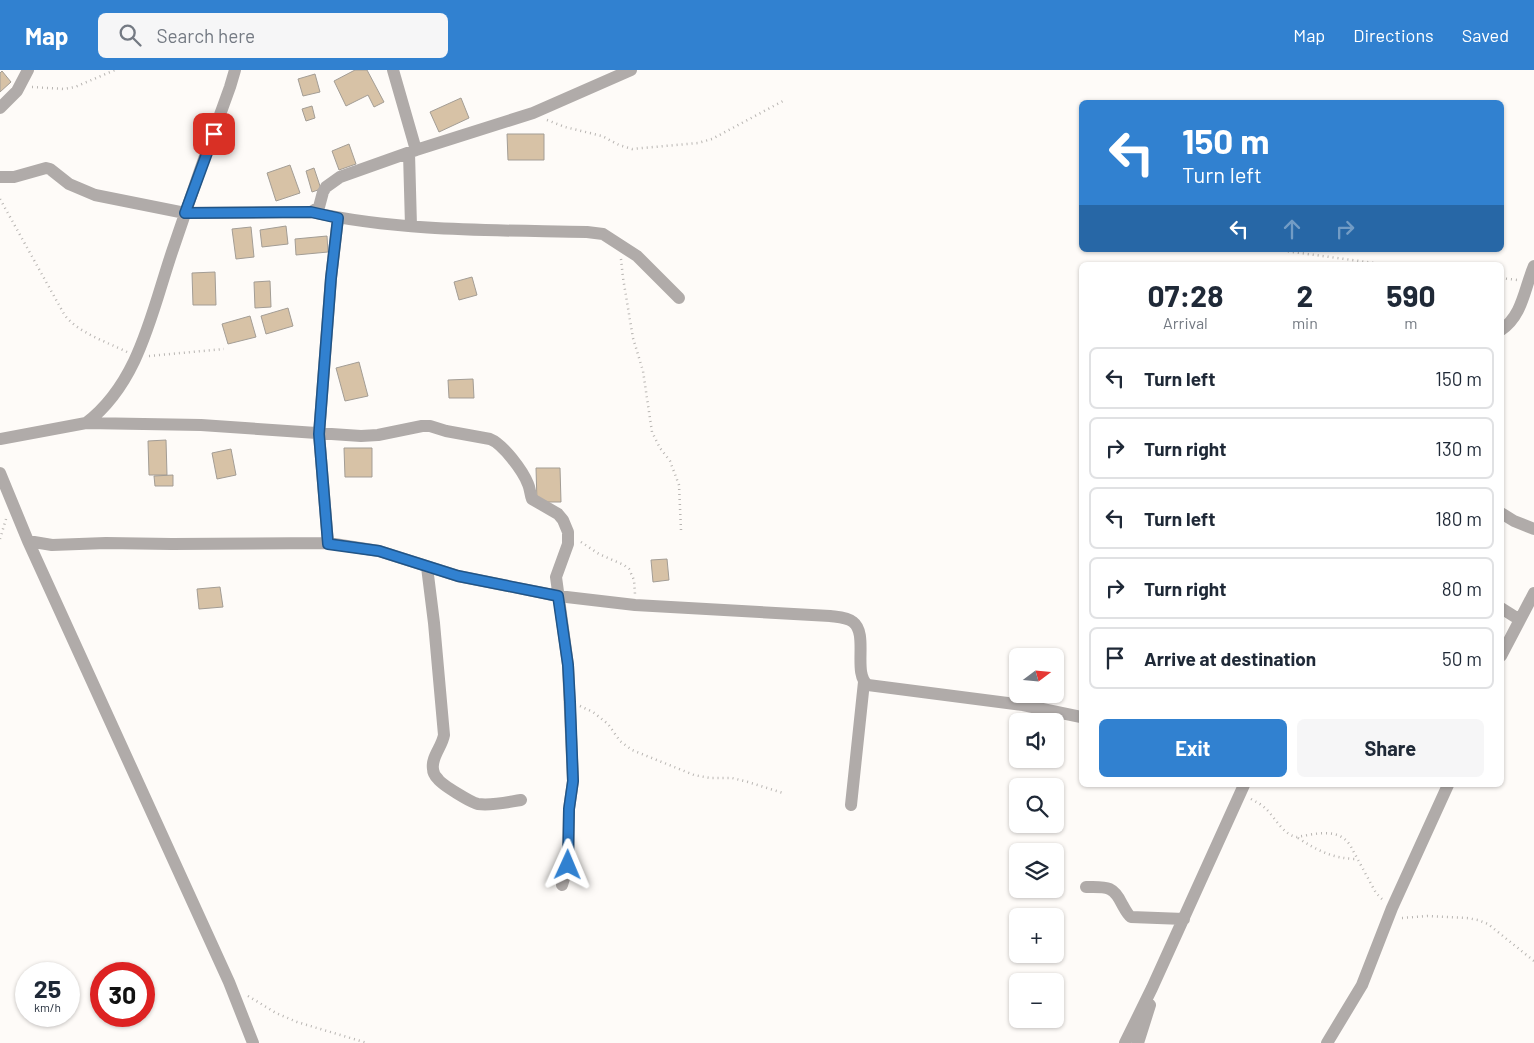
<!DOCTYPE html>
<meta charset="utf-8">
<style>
:root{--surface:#fff;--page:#f6f6f7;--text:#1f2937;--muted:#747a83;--line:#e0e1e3;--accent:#3181d0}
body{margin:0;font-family:Barlow,sans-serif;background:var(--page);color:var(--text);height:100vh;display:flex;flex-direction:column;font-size:19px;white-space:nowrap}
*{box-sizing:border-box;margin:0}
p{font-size:16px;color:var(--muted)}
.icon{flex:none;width:28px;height:28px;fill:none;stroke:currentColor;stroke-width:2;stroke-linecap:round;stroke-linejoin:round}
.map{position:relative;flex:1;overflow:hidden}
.drawer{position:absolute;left:1079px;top:192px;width:425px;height:525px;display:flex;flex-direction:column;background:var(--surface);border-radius:8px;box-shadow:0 1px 4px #0004}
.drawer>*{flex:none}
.banner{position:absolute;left:1079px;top:30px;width:425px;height:152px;border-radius:8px;box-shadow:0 1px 4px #0004;background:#3181d0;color:#fff;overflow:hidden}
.needle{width:32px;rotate:74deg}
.controls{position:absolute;left:1009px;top:578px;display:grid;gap:10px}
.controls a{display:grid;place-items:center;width:55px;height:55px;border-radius:8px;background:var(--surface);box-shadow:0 1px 4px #0004;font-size:25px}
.speed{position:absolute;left:15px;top:892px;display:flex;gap:10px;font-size:25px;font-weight:700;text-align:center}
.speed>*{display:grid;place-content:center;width:65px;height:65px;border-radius:50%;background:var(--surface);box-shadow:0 1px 4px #0004;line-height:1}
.speed small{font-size:12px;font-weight:400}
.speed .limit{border:8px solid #d22;background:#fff;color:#111}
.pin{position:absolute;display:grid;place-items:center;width:42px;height:42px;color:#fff;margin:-21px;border-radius:10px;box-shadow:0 2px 8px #0006}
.me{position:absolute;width:55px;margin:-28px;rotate:1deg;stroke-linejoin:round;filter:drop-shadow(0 0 4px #0008)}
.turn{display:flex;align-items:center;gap:18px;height:105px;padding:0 20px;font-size:22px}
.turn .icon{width:65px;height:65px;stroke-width:2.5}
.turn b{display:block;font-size:35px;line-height:42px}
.lanes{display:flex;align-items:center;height:48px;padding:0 20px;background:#0003;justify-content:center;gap:25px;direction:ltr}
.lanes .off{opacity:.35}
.eta{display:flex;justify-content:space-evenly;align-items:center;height:85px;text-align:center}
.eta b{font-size:30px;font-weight:700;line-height:35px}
.button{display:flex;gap:10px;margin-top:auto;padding:10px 20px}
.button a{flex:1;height:58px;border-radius:8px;background:var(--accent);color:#fff;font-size:20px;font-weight:700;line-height:58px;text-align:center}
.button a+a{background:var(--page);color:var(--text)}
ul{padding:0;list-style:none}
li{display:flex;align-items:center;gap:15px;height:62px;margin:0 10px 8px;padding:0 10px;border:2px solid var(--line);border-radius:8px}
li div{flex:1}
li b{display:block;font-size:19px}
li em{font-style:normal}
header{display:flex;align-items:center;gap:30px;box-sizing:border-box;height:70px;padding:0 25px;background:var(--accent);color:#fff}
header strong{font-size:24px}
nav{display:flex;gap:28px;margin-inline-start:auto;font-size:18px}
.search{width:350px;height:45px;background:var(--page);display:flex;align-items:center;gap:12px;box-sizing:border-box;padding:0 18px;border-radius:8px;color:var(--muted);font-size:19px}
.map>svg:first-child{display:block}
.building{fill:#d7c2a6;stroke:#a39d95}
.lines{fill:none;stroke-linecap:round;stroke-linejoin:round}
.path{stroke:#b8b5b2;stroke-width:2.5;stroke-dasharray:1 4;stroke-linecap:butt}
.minor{stroke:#b0aba9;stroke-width:12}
.route-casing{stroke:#205487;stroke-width:12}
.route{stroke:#3181d0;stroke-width:9}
</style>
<header>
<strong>Map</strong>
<div class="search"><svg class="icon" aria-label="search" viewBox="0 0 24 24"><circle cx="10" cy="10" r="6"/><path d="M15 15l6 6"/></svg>Search here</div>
<nav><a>Map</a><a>Directions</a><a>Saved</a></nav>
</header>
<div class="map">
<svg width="1534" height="973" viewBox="0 0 1534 973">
<rect width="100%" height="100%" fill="#fefbf8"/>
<path class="building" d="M 355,0 L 367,0 L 384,32 L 374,37 L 368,25 L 346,36 L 334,11 Z
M 2,1 L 11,12 L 0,22 L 0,3 Z
M 315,4 L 320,22 L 303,26 L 298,9 Z
M 461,28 L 469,48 L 439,62 L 430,42 Z
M 312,36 L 315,48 L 306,51 L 302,39 Z
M 507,64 L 544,64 L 544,90 L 508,90 Z
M 349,74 L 356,94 L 339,100 L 332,81 Z
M 290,95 L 300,123 L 276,131 L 267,103 Z
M 314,98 L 321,119 L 312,122 L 306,101 Z
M 286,156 L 288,174 L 262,177 L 260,160 Z
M 251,157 L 254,187 L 236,189 L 232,159 Z
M 327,166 L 328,182 L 296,185 L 295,169 Z
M 215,202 L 216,235 L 193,235 L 192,203 Z
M 472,207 L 477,225 L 459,230 L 454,212 Z
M 270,211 L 271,237 L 255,238 L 254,212 Z
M 288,238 L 293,256 L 266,264 L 261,246 Z
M 250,246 L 256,267 L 228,274 L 222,254 Z
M 359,292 L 368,326 L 345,331 L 336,298 Z
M 473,309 L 474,328 L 449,328 L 448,310 Z
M 166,370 L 167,405 L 149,405 L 148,371 Z
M 344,378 L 372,378 L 372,407 L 345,407 Z
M 231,379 L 236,405 L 217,409 L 212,383 Z
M 536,398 L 560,398 L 561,432 L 537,432 Z
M 173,405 L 173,416 L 155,416 L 154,406 Z
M 667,489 L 669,510 L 653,512 L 651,490 Z
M 220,517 L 223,537 L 199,539 L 197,519 Z"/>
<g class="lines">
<path class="path" d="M 32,17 L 64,19 L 75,17 L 115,0
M 547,50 L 565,57 L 602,66 L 619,75 L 632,79 L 698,73 L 712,69 L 783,31
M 0,129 L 64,244 C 76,262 107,272 127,282
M 1278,180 L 1389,195
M 621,189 L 623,208 L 633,268 L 643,301 L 652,362 L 660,378 L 670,391 L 679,415 L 681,460
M 1501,208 L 1517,210
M 149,286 L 224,279
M 0,469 L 6,449
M 581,472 L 599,484 L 624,495 L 629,499 L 634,510 L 635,524
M 580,636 L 593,642 L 608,654 L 620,671 L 632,680 L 694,705 L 710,708 L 732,708 L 748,712 L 783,723
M 1251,729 C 1256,732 1261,734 1265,738 C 1275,747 1283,765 1297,767 C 1315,764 1338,757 1350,775 L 1376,823 L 1382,829
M 1298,768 C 1318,781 1334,789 1358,789
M 1402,848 L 1427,846 L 1467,848 L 1478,850 L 1488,854 L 1534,891
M 248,926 L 276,943 L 297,952 L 367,973"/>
<path class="minor" d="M 393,0 L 416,80
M 0,38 L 17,21 L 28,0
M 409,83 L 411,156
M 0,107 L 14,107 L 46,98 L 50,99 L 69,114 L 95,125 L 185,143 L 311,142 L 319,137 L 323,122 L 326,117 L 340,107 L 416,80 L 533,43 L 631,0
M 311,142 C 402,162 496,160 587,162 L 603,164 L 637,186 L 679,228
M 1501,260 C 1523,245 1524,219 1534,196
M 86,353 C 140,312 152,240 173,179 C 191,125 210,71 230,17 L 235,0
M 0,369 L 86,353 L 201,355 L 361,366 L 378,365 L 422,356 L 430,356 L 446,361 L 490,369 C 503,374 523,401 528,414 C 530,418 530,424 532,429 L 558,444 L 563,450 L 568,462 L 568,474 L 556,507 L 568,595 L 573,711 L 569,739 L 568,795 L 562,815
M 0,403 L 28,471 L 229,912 L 253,973
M 1501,443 L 1514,451 L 1534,459
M 28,471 L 52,475 L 106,473 L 172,474 L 328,473 L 379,481 L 458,506 L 558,526 L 635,535 L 830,546 C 837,547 847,547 853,552 C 869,564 852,604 868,615 L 1023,635 L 1081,647
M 328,473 L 319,364 L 331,208 L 338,148
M 427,497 L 434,553 L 444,665 C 442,677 431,687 433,699 C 433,703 435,706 438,709 C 442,715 472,733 478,734 C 492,736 508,732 521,730
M 1501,538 L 1520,550
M 1501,586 L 1534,523
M 851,735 L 864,612
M 1086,817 C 1106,817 1113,815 1122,834 C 1125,839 1127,844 1131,847 L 1184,849
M 1125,973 L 1152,918 L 1244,715
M 1138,973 L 1150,935
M 1327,973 L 1362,915 L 1392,838 L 1448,715"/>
</g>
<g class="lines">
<defs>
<path id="route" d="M 214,64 L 185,143 L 311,142 L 338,148 L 331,208 L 319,364 L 328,474 L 379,481 L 458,506 L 558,526 L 568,595 L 570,632 L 573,711 L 569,739 L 568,795"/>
</defs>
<use href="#route" class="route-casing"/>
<use href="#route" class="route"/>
</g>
</svg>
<div class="controls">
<a><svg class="needle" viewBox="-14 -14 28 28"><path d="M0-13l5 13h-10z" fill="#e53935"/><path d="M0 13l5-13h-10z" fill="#747a83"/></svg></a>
<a><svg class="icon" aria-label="sound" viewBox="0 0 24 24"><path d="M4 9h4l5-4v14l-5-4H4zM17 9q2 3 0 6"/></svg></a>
<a><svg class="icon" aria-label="search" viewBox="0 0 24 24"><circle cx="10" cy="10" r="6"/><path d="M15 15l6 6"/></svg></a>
<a><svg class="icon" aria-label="layers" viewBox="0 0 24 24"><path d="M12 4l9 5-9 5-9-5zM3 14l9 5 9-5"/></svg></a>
<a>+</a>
<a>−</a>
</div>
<div class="speed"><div>25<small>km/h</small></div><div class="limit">30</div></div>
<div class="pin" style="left:214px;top:64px;background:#d93025"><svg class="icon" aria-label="arrive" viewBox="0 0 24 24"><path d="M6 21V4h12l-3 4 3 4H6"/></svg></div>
<svg class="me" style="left:568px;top:795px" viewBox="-20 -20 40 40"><path d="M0-17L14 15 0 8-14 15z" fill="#3181d0" stroke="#fff" stroke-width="4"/></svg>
<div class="banner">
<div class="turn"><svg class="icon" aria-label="left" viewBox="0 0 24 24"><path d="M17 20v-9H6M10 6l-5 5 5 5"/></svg><div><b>150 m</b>Turn left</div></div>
<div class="lanes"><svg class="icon" aria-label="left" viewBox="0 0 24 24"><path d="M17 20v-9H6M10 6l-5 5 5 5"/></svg><svg class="icon off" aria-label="ahead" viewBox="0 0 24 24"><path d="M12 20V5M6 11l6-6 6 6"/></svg><svg class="icon off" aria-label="right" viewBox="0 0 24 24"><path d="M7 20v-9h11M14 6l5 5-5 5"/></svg></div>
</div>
<section class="drawer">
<div class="eta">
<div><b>07:28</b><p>Arrival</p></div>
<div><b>2</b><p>min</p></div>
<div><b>590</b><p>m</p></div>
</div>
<ul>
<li><svg class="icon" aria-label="left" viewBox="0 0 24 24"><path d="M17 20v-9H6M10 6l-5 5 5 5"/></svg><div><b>Turn left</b></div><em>150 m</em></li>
<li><svg class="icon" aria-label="right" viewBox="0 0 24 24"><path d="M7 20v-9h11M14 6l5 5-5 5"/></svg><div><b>Turn right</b></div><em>130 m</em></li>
<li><svg class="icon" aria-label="left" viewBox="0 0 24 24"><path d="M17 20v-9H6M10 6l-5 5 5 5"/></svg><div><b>Turn left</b></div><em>180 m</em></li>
<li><svg class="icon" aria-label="right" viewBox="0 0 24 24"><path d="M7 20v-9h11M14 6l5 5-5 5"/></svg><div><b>Turn right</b></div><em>80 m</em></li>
<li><svg class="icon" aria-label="arrive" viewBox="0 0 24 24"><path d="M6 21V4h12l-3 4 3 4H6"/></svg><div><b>Arrive at destination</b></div><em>50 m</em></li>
</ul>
<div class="button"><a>Exit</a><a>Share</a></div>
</section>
</div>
